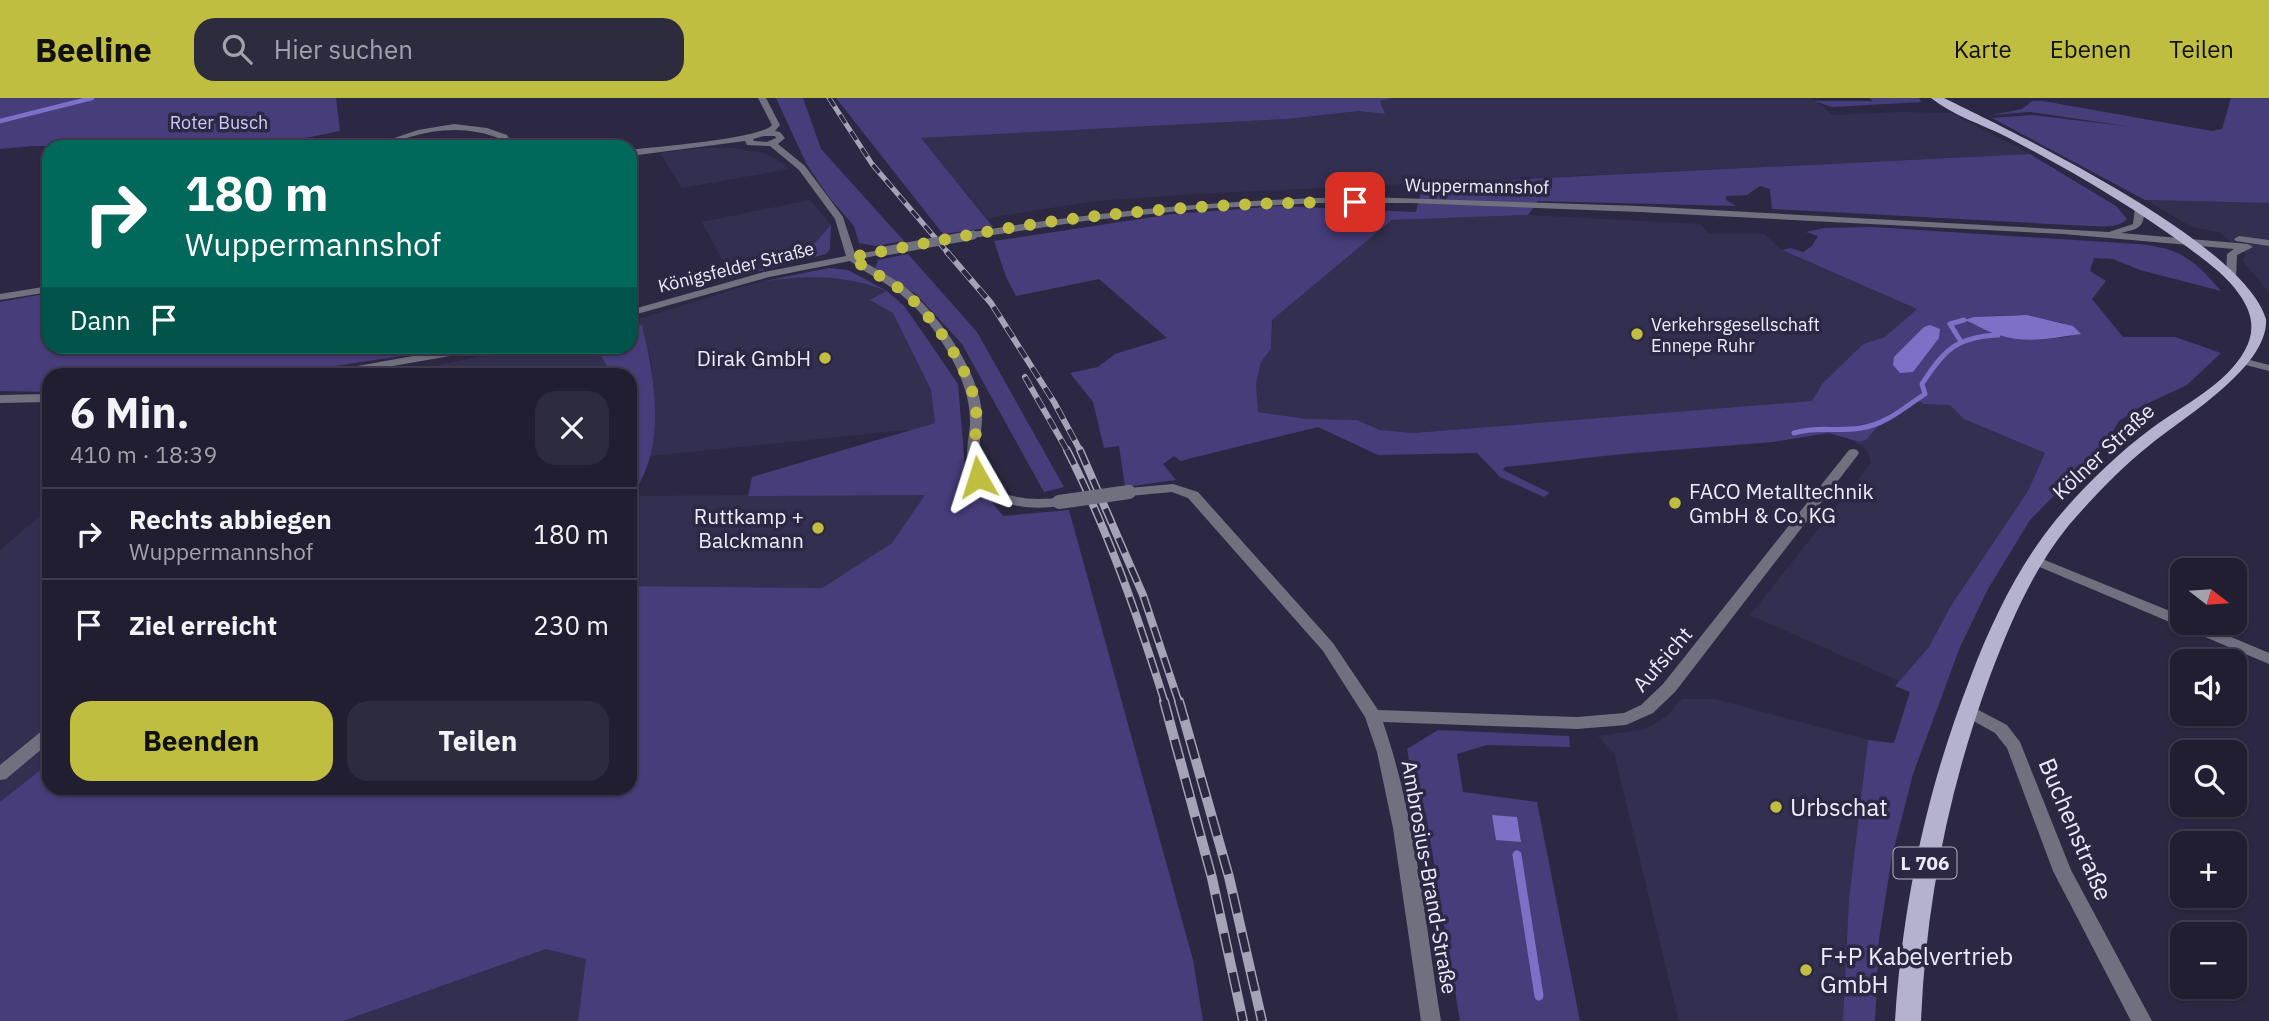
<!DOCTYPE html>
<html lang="de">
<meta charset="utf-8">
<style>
:root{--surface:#211e32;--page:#2d2b3e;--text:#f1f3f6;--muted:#a2a2ac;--line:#3e3c4d;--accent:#c0be41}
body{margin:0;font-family:"IBM Plex Sans",sans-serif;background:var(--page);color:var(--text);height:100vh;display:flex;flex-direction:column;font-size:26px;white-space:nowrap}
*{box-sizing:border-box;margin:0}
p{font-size:23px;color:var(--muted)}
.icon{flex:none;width:38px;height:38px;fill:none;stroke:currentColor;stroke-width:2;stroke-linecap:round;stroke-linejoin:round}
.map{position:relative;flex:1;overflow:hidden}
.details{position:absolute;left:42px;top:270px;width:595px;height:427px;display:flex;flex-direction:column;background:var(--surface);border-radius:21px;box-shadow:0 2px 5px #0004,0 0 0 2px var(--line)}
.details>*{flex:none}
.hud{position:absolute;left:42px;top:42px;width:595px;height:214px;border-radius:21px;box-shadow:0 2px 5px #0004,0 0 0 2px var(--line);background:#00695c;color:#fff;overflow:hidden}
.needle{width:46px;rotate:107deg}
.tools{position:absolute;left:2170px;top:460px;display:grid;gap:14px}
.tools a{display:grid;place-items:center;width:77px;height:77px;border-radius:14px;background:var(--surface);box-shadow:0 2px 5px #0004,0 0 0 2px var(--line);font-size:35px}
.pin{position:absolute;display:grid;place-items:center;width:60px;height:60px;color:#fff;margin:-30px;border-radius:14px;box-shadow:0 4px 10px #0006}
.me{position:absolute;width:77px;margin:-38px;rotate:354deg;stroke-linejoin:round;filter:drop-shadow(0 0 5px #0008)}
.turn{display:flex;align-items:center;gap:24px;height:147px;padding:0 28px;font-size:32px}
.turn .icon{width:91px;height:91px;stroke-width:2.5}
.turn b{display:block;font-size:49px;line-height:60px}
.then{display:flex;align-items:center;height:66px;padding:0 28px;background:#0003;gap:14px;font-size:26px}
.round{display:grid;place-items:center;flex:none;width:74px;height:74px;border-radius:21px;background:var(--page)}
.headline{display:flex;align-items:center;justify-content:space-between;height:119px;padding:0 28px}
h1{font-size:42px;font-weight:800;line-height:52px}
.primary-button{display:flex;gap:14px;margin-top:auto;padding:14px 28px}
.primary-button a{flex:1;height:80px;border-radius:21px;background:var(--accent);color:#111;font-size:28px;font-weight:800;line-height:80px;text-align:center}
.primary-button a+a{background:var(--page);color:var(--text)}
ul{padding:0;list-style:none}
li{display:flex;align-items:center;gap:21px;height:91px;padding:0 28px;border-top:2px solid var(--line)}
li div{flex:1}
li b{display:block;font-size:26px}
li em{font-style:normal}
header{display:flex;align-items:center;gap:42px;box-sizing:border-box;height:98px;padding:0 35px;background:var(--accent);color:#111}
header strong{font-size:33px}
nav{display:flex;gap:38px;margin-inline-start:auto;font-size:24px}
.search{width:490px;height:63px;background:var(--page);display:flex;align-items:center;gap:18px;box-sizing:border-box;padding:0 24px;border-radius:21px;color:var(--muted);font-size:26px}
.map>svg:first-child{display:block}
.built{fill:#332f50}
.green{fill:#473d7b;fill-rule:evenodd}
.water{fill:#7d70c6}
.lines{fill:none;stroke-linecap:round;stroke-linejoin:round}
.stream-far2{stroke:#7d70c6;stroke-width:4.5}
.stream-far1{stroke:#7d70c6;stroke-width:5}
.stream{stroke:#7d70c6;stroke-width:9}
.minor{fill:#70707e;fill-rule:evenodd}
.primary{fill:#b4b2cf;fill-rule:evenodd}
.rail-far3-casing{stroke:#a5a3b8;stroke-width:5}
.rail-far2-casing{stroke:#a5a3b8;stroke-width:6}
.rail-far1-casing{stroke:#a5a3b8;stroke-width:8}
.rail-casing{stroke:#a5a3b8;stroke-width:10}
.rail-far3{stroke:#2c2843;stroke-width:3.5;stroke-dasharray:10;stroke-linecap:butt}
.rail-far2{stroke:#2c2843;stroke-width:4.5;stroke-dasharray:12;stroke-linecap:butt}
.rail-far1{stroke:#2c2843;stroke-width:5;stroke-dasharray:16;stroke-linecap:butt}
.rail{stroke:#2c2843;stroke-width:7;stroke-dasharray:20;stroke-linecap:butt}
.minor-bridge-far1{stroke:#70707e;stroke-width:9}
.minor-bridge{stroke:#70707e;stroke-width:14}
.route{stroke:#c0be41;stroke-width:12;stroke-dasharray:0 21.6}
.poi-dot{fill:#c0be41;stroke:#2c2843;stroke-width:2.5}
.labels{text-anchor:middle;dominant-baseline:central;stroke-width:7;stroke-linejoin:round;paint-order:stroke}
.far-park-label{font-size:18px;fill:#ccc9f7;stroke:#2c2843}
.far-street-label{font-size:18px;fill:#ecebfd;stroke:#2c2843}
.far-poi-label{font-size:18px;fill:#ecebfd;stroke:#2c2843;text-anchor:start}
.shield{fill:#2c2843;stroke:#b2b0c5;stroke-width:2}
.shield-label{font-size:19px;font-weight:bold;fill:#ecebfd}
.poi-label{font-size:21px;fill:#ecebfd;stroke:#2c2843;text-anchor:end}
.street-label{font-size:21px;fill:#ecebfd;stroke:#2c2843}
.near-poi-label{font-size:24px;fill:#ecebfd;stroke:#2c2843;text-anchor:start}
.near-street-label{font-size:24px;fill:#ecebfd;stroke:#2c2843}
</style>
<header>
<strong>Beeline</strong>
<div class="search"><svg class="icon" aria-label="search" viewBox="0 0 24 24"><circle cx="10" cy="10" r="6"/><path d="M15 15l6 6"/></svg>Hier suchen</div>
<nav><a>Karte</a><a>Ebenen</a><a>Teilen</a></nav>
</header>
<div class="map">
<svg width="2269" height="923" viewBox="0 0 2269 923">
<rect width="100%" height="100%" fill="#2c2843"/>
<path class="built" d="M 1391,0 L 1812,0 L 1833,17 L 1900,14 L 1951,15 L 2030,56 L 1195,96 L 1096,103 L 987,120 L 920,40 L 1286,21 L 1359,13 L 1385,16 L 1380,3 Z
M 701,50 L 734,50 L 763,55 L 775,60 L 789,71 L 682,90 L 660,55 Z
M 810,102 L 831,127 L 802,159 L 732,180 L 702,124 Z
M 2146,102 L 2269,105 L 2269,194 L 2245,166 L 2243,161 L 2246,157 L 2219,134 L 2192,129 Z
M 1528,117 L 1700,126 L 1710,136 L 1764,136 L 1782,152 L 1917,211 L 1885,240 L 1863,246 L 1822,286 L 1812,303 L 1413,335 L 1380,332 L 1357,322 L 1307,321 L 1258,314 L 1256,285 L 1261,264 L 1271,251 L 1273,221 L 1392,122 Z
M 813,178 L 852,182 L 887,193 L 871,202 L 893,214 L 931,292 L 935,325 L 916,331 L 650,358 L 654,308 L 652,266 L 642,227 L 630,224 L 741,189 L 776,181 Z
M 529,248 L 596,249 L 611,276 L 374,276 L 426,270 Z
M 1915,301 L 1924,306 L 1950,307 L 1964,321 L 2045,355 L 2028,393 L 1950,509 L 1929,549 L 1899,583 L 1750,517 L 1871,365 L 1869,356 L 1862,348 L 1846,339 L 1861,344 L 1867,341 L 1888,317 Z
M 926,396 L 892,445 L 822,490 L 630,488 L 630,404 L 633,398 Z
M 49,410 L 49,665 L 0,704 L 0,452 Z
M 1682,601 L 1715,601 L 1868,642 L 1849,800 L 1843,923 L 1679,923 L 1614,655 L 1598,638 L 1646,631 L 1667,618 Z
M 546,851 L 586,861 L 578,923 L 343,923 Z"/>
<path class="green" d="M 0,0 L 336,0 L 340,33 L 260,49 L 33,48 L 0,51 Z
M 776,0 L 803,0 L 821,51 L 904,143 L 876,148 L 859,145 L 854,128 L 828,98 L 806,65 Z
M 836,0 L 1391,0 L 1380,3 L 1385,16 L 1359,13 L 1286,21 L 921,40 L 993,129 L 943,136 Z
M 1869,0 L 1919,0 L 1921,4 L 1832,9 L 1814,3 L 1873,3 Z
M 2231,0 L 2269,0 L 2269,105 L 2145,102 L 1992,20 L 2032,17 L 2133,29 L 2030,14 L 1991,17 L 2022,11 L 2032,3 L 2043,3 L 2212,33 L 2222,31 Z
M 2030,56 L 2116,108 L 2127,121 C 2118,131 2101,128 2088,128 L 1772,111 L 1770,91 L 1760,88 L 1747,97 L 1726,98 L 1726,102 L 1736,108 L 1538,103 L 1528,117 L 1392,122 L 1272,222 L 1271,251 L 1261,264 L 1256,285 L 1258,314 L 1307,321 L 1357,322 L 1380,332 L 1413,335 L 1812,303 L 1822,286 L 1863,246 L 1885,239 L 1917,211 L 1782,152 L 1790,150 L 1803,154 L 1812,148 L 1818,138 L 1806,134 L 1824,130 L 1872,129 L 2137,146 C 2181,150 2193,161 2221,193 L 2140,172 L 2113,161 L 2094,160 L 2090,173 L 2106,183 L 2092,201 L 2123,239 L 2175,239 L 2221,255 L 2187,287 L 2140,309 L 2119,323 L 2106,345 L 2030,422 L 1988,491 L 1960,549 L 1913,676 L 1892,758 L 1879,841 L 1875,923 L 1843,923 L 1849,800 L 1868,642 L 1894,645 L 1910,594 L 1895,588 L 1929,549 L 1950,509 L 2028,393 L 2045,355 L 1964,321 L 1950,307 L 1924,306 L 1915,301 L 1888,317 L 1867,341 L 1861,344 L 1828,335 L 1774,344 L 1622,356 L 1505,369 L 1503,372 L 1550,395 L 1544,399 L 1500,379 L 1477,355 L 1378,357 L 1318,329 L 1180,363 L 1174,358 L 1163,366 L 1176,382 L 1125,389 L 1119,348 L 1104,350 L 1093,304 L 1070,275 L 1098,269 L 1115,256 L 1167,240 L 1099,181 L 1016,198 L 1006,179 L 994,143 L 1173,116 L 1280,108 L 1416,114 L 1423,86 ZM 2017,217 L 2063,225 L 2080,236 C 2030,247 2013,240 1966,223 L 1974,219 Z
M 831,127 L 830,151 L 826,156 L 732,180 L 802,159 Z
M 908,156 L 977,234 L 1064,389 L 1044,394 L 962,246 L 916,196 L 875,171 L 878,162 Z
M 829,170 L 848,172 L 887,193 L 904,208 L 921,232 L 958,286 L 965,370 L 1003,418 L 1069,412 L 1193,862 L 1203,923 L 578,923 L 586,861 L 546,851 L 343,923 L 0,923 L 0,704 L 49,665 L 49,690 L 630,690 L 630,488 L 822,490 L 892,445 L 925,397 L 748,398 L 752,379 L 935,325 L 931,292 L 893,215 L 870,202 L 886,193 C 845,176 803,177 760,184 Z
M 49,195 L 49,248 L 462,249 L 281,276 L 49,276 L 49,294 L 0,293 L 0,204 Z
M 630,225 L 642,227 C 652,267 661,318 650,359 C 646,374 637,390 630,404 L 630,276 L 611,276 L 596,249 L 630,248 Z
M 1438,632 L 1569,638 L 1570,649 L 1487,647 L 1457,656 L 1463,694 L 1537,704 L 1580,923 L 1460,923 L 1426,717 L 1413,683 L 1407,651 Z"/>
<path class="water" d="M 2027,217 L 2073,228 L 2081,236 C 2053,240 2027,246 1999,237 C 1987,234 1976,226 1964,222 L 1974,219 Z
M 1930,227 L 1940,231 L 1939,240 L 1913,274 L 1900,275 L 1893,267 L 1894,259 L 1924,229 Z
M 1492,717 L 1517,719 L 1521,744 L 1496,742 Z"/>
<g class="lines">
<path class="stream-far2" d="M 0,23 L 92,0"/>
<path class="stream-far1" d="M 1960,242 L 1950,226 L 1964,222
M 1794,335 C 1816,328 1838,334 1861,330 C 1885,327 1905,309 1925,296 L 1922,286 C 1944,252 1956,239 1998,237"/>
<path class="stream" d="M 1517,757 L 1539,898"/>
<path class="minor" d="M 758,0 L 766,0 L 780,27 L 775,33 L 780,34 L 785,40 L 778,46 L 805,68 L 843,119 L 855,156 L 888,151 L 888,155 L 860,161 C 876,172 895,180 910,193 C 940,219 980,275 982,316 C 983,336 973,360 985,379 C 1001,403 1033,402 1059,400 L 1064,401 L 1066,404 L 1064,407 C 1030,415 973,407 967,364 C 966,352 969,339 970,327 C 971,304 963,282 952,261 C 939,237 921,212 899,195 C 884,183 865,175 850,163 L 769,179 L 630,218 L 630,212 L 764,174 L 846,158 L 835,121 L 799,72 L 770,48 L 747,47 L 745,43 L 630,58 L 630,52 C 654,49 761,41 772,27 ZM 764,38 L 775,38 L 776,40 L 767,44 L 754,43 L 753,41 Z
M 454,26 L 487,30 L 507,37 L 513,49 L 505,49 L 501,41 C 470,29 441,30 410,39 C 395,43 383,49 368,49 L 418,32 Z
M 1365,99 L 1639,108 L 2109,134 L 2133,126 L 2135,110 L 2140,107 L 2145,110 C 2143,131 2140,130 2121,135 L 2248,146 L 2253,149 L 2237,157 L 2236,180 L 2231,183 L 2226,180 L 2227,156 L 2234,151 L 2063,136 L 1639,114 L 1411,105 L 1319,105 L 1197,111 L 1085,123 L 973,140 L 968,137 L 973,134 C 1103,112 1233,101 1365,99 Z
M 2239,138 L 2269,142 L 2269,148 L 2236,143 L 2234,141 Z
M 49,188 L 49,194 L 0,202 L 0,196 Z
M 468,248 L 495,248 L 490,251 L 347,276 L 324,276 L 330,273 Z
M 2246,261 L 2269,267 L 2269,273 L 2242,266 L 2240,264 Z
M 49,296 L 49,304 L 0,305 L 0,297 Z
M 1853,351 L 1857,352 L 1859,355 L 1857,358 L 1675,594 L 1653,615 L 1626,627 L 1577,631 L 1383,624 C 1416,720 1425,823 1441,923 L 1421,923 L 1393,730 L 1377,654 L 1365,619 L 1323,553 L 1188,400 L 1172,394 L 1129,398 L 1122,394 L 1129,390 L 1173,386 L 1198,394 L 1333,545 L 1378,612 L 1577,619 L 1624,615 L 1641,607 L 1663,586 L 1849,352 Z
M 2035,458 L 2182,518 L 2182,525 L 2198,525 L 2269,555 L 2269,566 L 2030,465 L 2028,462 Z
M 1967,606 L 2007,627 L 2020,644 L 2071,772 L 2152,923 L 2131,923 L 2053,773 L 2007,650 L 1995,635 L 1961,616 L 1959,612 L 1961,608 Z
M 49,630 L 49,645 L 6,681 L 0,682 L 0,667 L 43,632 Z"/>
<path class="primary" d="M 1931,0 L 1944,0 C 2017,36 2243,144 2266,221 C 2269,269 2181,321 2151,346 C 2121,370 2094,398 2069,427 C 2033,471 2010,525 1990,578 C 1949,690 1926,804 1921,923 L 1895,923 C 1903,803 1927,690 1971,578 C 1992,523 2018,469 2055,423 C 2083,389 2117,356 2152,330 C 2183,307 2226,287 2245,252 C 2256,232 2252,214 2239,196 C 2227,178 2206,163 2190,151 C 2132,108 2070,72 2007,39 C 1983,27 1952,17 1931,0 Z"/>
<defs>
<path id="rail-far3" d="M 829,0 L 872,66 L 949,156"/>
<path id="rail-far2" d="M 947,154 L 991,205 L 1054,304 L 1081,354
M 1025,279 L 1068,354"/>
<path id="rail-far1" d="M 1067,352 C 1108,432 1138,519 1165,605
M 1080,352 L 1143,497 L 1179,605"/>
<path id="rail" d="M 1164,603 L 1212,780 L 1243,923
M 1179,603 L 1229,779 L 1262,923"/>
</defs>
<use href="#rail-far3" class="rail-far3-casing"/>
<use href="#rail-far2" class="rail-far2-casing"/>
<use href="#rail-far1" class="rail-far1-casing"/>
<use href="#rail" class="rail-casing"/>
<use href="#rail-far3" class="rail-far3"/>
<use href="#rail-far2" class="rail-far2"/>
<use href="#rail-far1" class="rail-far1"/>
<use href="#rail" class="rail"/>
<path class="minor-bridge-far1" d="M 885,153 L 973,137"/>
<path class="minor-bridge" d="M 1059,404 L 1129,394"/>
</g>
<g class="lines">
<path class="route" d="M 978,379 C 971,356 978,334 976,309 C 971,273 933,218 905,195 C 888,181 868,173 851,159 C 919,147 987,132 1056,123 C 1156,110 1255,104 1355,104"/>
</g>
<g class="poi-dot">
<circle cx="1637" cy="236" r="7"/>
<circle cx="825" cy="260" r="7"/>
<circle cx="1675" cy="405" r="7"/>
<circle cx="818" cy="430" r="7"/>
<circle cx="1776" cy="709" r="7"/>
<circle cx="1806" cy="872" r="7"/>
</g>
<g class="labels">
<g class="far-park-label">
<text x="219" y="24">Roter Busch</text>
</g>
<g class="far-street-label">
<text transform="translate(1477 88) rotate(1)">Wuppermannshof</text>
<text transform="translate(736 169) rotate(-14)">Königsfelder Straße</text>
</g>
<g class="far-poi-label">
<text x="1651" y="226">Verkehrsgesellschaft<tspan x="1651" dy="21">Ennepe Ruhr</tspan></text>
</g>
<rect class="shield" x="1893.5" y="749.5" width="63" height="31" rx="5"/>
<g class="shield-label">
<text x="1925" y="765">L 706</text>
</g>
<g class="poi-label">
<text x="811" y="260">Dirak GmbH</text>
<text x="1689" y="393" text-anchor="start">FACO Metalltechnik<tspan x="1689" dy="24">GmbH &amp; Co. KG</tspan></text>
<text x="804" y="418">Ruttkamp +<tspan x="804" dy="24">Balckmann</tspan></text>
</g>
<g class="street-label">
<text transform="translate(2103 353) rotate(-43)">Kölner Straße</text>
<text transform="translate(1662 561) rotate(-49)">Aufsicht</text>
<text transform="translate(1430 779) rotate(80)">Ambrosius-Brand-Straße</text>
</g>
<g class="near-poi-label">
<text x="1790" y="709">Urbschat</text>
<text x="1820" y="858">F+P Kabelvertrieb<tspan x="1820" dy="28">GmbH</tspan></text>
</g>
<g class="near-street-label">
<text transform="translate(2076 731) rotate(67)">Buchenstraße</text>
</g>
</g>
</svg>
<div class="tools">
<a><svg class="needle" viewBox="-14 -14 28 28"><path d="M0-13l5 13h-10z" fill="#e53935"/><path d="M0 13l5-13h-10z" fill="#a2a2ac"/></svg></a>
<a><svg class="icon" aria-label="sound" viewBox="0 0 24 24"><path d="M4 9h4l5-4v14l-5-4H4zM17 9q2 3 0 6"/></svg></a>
<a><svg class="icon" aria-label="search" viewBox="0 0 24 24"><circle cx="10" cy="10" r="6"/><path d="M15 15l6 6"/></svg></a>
<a>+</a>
<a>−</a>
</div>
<div class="pin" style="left:1355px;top:104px;background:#d93025"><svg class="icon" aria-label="arrive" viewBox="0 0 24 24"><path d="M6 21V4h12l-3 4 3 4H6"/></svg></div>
<svg class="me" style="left:978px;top:379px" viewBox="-20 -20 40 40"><path d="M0-17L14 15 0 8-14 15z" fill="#c0be41" stroke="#fff" stroke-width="4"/></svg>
<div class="hud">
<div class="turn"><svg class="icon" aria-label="right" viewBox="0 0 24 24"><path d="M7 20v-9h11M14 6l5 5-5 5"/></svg><div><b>180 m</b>Wuppermannshof</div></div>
<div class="then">Dann<svg class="icon" aria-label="arrive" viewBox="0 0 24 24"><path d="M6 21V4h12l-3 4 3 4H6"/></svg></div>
</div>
<section class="details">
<div class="headline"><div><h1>6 Min.</h1><p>410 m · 18:39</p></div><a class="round"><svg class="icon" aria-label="close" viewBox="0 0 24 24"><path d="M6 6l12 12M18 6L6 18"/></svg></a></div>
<ul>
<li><svg class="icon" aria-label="right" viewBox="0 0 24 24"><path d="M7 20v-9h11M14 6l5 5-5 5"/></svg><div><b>Rechts abbiegen</b><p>Wuppermannshof</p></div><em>180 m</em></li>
<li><svg class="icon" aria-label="arrive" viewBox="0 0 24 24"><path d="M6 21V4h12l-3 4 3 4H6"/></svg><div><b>Ziel erreicht</b></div><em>230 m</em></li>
</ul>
<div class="primary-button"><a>Beenden</a><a>Teilen</a></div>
</section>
</div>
